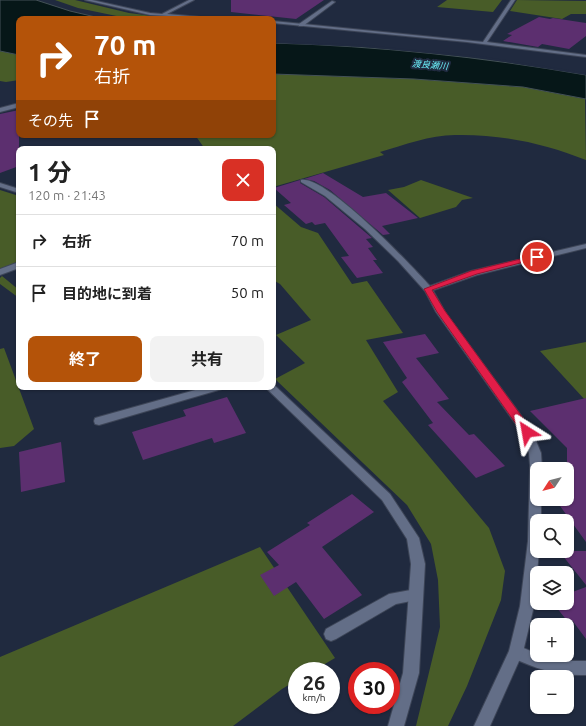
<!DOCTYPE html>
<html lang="ja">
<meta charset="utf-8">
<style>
:root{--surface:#fff;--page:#f2f2f2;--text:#222;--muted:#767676;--line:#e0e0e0;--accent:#b45309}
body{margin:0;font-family:Ubuntu,"Noto Sans JP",sans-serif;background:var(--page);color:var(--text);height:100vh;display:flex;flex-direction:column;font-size:15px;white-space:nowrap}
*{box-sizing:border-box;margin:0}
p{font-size:13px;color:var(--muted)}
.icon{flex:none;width:22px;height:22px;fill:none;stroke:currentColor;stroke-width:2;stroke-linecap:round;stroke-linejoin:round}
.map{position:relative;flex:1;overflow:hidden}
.panel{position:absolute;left:16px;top:146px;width:260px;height:244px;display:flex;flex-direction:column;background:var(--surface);border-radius:8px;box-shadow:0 1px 3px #0004}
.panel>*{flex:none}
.hud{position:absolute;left:16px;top:16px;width:260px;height:122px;border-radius:8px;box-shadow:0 1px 3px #0004;background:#b45309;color:#fff;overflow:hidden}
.needle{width:26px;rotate:234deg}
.fabs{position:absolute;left:530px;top:462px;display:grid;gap:8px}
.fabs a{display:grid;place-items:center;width:44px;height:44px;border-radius:8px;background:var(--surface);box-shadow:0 1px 3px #0004;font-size:20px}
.speed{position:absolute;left:288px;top:662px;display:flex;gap:8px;font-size:20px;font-weight:700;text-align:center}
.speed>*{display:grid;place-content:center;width:52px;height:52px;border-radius:50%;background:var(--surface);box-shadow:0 1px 3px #0004;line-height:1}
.speed small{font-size:10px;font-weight:400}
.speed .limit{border:6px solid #d22;background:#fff;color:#111}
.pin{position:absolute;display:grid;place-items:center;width:34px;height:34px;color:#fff;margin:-17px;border:2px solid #fff;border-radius:50%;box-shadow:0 1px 4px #0007}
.me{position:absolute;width:44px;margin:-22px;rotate:326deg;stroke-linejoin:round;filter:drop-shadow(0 0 3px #0008)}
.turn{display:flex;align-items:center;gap:14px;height:84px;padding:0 12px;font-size:18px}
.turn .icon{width:52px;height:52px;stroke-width:2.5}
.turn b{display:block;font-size:28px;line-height:34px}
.then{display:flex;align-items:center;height:38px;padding:0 12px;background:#0003;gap:8px;font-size:15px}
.round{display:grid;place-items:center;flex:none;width:42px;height:42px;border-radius:8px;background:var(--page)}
.overview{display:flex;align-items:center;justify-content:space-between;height:68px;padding:0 12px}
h1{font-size:24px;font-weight:700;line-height:30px}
.primary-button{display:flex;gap:8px;margin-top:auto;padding:8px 12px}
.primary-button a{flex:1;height:46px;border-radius:8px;background:var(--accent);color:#fff;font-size:16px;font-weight:700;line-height:46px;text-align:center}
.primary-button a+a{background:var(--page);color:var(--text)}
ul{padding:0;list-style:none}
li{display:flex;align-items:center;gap:12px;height:52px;padding:0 12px;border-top:1px solid var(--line)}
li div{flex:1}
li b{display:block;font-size:15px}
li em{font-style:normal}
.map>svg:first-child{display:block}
.green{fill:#485c28}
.water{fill:#061718;stroke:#435156}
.pier{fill:#202a3f}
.building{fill:#5c2f6f}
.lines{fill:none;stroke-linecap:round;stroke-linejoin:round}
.service-casing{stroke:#3d4557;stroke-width:2}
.minor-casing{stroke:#3d4557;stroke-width:2}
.tertiary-casing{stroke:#3d4557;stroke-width:2}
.service{fill:#636e87;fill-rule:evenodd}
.minor{fill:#636e87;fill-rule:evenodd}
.tertiary{fill:#636e87;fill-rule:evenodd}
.route{fill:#e11d48;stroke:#92132f}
.labels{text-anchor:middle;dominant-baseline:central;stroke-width:4;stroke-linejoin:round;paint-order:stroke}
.far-water-label{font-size:9px;font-style:italic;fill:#6aeef8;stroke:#202a3f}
</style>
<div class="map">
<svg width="586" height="726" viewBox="0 0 586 726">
<rect width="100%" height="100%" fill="#202a3f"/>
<path class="green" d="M 55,0 L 75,0 L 129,13 L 176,19 L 131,19 L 78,8 Z
M 447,0 L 502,0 L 493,12 L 437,7 Z
M 517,0 L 586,1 L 586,14 L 571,14 L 562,19 L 510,11 Z
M 0,51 L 19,55 L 19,80 L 6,82 L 0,81 Z
M 273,74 L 414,79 L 523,87 L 585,99 L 586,160 C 544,143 500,134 455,135 C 430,135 404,145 380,152 L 384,155 L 273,187 L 273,149 L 205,149 L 195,135 L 273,135 Z
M 421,180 L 473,198 L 462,200 L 456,207 L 420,218 L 388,190 L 404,187 Z
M 0,190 L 19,196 L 19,262 L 0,269 Z
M 273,203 L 301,227 L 318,233 L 352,284 L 367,281 L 403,333 L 366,340 L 398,392 L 383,401 L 489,528 L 505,571 L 501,600 L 467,686 L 448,726 L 416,726 L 440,627 L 438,580 L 431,544 L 407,505 L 275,379 L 305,363 L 276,335 L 311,320 L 280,284 L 273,280 Z
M 2,276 L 19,290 L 19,298 L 0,284 L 0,278 Z
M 586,342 L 586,401 L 540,351 Z
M 4,348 L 34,429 L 14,446 L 0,448 L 0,349 Z
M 260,547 L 335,658 L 313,671 L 297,671 L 297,680 L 282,689 L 233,726 L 0,726 L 0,657 Z"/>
<path class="water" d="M 0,0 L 36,0 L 70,11 L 104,19 L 19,19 L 19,55 L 0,51 Z
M 273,43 C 378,46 482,57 586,75 L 586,99 L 523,87 L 414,79 L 273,74 Z"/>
<path class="pier" d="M 273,41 L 364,45 L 480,56 L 557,68 L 586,73 L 586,75 L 480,58 L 364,47 L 273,43 Z"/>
<path class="building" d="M 231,0 L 324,0 L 296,19 L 231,12 Z
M 539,17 L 550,19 L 553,18 L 586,23 L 586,36 L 569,49 L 542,44 L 538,47 L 503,41 L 512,35 L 507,34 Z
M 19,110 L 19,166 L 0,173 L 0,114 Z
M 323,173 L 363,197 L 386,193 L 418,218 L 382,226 L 390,234 L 383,235 L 330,190 L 314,181 L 304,179 Z
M 300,180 L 300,183 L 324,197 L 372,238 L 366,239 L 373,247 L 368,248 L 377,260 L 373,260 L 383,273 L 357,278 L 341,257 L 349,256 L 325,223 L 315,225 L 312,222 L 306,224 L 284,205 L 291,203 L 274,188 Z
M 425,334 L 439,353 L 416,358 L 449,399 L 437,402 L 469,435 L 474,434 L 505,466 L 476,478 L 428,425 L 433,423 L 402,382 L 407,378 L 383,342 Z
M 227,397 L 246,433 L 214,443 L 212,438 L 143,460 L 132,432 L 186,416 L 183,410 Z
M 586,398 L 586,542 L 555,499 L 567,499 L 567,448 L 530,411 Z
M 61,442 L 65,482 L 21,492 L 19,452 Z
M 352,494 L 374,512 L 322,547 L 362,595 L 324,619 L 296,582 L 274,596 L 260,575 L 279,565 L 267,552 L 310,525 L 307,523 Z
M 559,551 L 586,551 L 586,585 Z
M 586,587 L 586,639 L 572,620 L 568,622 L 553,603 L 567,603 L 567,594 Z"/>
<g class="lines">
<defs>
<path id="service" d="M 332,1 L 335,2 L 303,26 L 299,26 L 299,24 Z
M 19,103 L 19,107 L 0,112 L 0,108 Z
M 301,180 C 326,175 411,265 430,286 L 471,271 L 586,244 L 586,248 L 477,275 L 428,292 L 425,291 L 398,261 L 365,229 L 325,196 L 301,182 Z
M 416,589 L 421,591 L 423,595 L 421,599 L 396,604 L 336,639 L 331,641 L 326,639 L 324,634 L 326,629 L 389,594 Z
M 516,645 C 543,656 555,662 586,661 L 586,675 C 558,676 536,669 511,657 L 509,652 L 511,647 Z"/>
<path id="minor" d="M 0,183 L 19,189 L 19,193 L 0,187 Z
M 19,262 L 19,268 L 0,275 L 0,269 Z
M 428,286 L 431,287 L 445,312 L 531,429 L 541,453 L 542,469 L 537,469 L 537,499 L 541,499 L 541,521 L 537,521 L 537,551 L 539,551 L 534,606 L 523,652 L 490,726 L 474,726 L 509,651 L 520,606 L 528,541 L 530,465 L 529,453 L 522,433 L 436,312 L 424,289 Z
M 273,384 L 390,494 L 419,538 L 425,564 L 419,673 L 404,726 L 388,726 L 403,673 L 411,564 L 407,539 L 382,500 L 265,387 L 273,387 Z
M 206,387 L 223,387 L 222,389 L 99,425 L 95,424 L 94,421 L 95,418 Z"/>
<path id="tertiary" d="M 85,0 L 92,0 L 150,13 L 162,14 L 189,0 L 194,0 L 167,14 L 223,19 L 150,15 Z
M 511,0 L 515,0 L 487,42 L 586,55 L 586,57 L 467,42 L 273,23 L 273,21 L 483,42 Z"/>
</defs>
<use href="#service" class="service-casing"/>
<use href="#minor" class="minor-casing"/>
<use href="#tertiary" class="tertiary-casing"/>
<use href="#service" class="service"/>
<use href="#minor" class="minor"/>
<use href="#tertiary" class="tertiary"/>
</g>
<path class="route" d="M 537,255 L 540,255 L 540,258 L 477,274 L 432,290 L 445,311 L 531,429 L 532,432 L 527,435 L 523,434 L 437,312 L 424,289 L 471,271 Z"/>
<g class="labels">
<g class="far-water-label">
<text transform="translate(430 65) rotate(5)">渡良瀬川</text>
</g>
</g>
</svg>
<div class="fabs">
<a><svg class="needle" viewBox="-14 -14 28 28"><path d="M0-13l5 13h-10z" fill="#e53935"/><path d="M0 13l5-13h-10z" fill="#767676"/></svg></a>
<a><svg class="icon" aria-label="search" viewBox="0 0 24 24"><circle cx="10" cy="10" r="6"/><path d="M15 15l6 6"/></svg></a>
<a><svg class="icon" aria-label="layers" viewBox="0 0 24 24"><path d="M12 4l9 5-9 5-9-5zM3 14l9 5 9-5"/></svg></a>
<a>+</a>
<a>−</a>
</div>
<div class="speed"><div>26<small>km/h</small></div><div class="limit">30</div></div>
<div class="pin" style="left:537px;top:257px;background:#d93025"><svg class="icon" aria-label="arrive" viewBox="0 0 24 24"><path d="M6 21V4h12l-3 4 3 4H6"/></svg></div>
<svg class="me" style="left:527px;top:432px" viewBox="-20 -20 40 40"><path d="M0-17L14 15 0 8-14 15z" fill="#e11d48" stroke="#fff" stroke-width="4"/></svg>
<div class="hud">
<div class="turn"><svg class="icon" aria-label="right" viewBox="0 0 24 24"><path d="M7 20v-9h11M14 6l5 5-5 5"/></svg><div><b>70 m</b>右折</div></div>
<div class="then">その先<svg class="icon" aria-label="arrive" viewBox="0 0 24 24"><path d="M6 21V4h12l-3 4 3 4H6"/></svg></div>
</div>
<section class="panel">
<div class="overview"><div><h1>1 分</h1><p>120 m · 21:43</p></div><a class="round" style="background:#d93025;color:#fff"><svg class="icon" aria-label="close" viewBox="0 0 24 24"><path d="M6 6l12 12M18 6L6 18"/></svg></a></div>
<ul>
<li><svg class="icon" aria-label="right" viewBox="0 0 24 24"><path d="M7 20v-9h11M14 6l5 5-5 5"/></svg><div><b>右折</b></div><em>70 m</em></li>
<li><svg class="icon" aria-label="arrive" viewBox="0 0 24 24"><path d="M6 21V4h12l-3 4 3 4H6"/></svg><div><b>目的地に到着</b></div><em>50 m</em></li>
</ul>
<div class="primary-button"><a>終了</a><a>共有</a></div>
</section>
</div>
